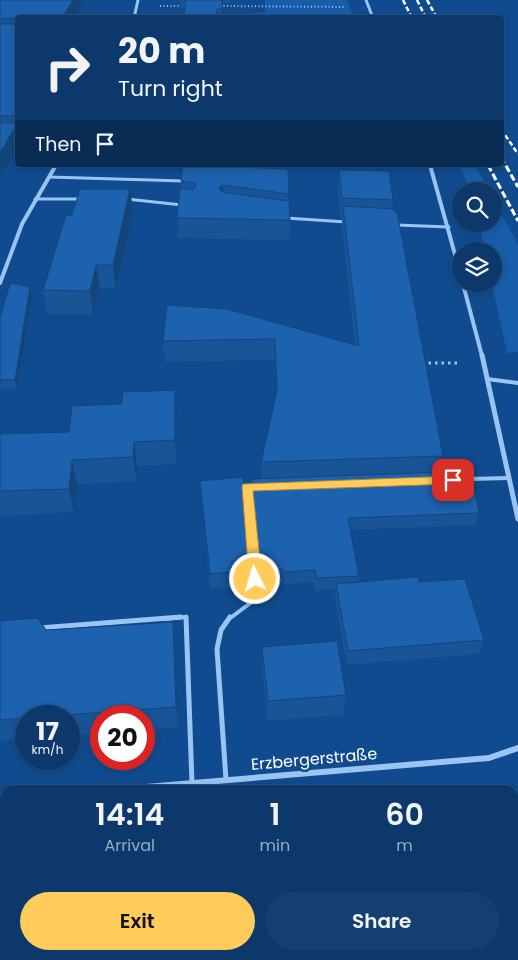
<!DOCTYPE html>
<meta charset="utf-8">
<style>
:root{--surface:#0c386b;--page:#153f71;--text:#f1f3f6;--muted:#9aacc1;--line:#2c527e;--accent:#ffcb5b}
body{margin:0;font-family:Poppins,sans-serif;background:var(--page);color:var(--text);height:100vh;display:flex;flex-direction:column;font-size:19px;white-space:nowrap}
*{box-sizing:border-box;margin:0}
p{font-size:16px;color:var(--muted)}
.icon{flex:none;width:28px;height:28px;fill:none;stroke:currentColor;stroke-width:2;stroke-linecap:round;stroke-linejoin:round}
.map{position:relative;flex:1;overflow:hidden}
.details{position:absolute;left:0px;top:785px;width:519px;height:175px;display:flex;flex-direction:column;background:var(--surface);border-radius:15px 15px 0 0;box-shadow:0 2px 8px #0003,0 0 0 1px var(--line)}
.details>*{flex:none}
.hud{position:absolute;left:15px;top:15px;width:489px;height:152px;border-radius:5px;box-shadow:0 2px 8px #0003,0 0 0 1px var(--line);background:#0c386b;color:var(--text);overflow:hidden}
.buttons{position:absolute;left:452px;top:182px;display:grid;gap:10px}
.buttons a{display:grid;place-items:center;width:50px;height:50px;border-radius:50%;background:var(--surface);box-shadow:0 2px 8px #0003,0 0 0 1px var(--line);font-size:25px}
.speed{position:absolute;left:15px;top:705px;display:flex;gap:10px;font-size:25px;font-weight:700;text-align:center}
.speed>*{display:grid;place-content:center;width:65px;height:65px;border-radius:50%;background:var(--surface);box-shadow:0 2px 8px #0003,0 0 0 1px var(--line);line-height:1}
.speed small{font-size:12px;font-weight:400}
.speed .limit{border:8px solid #d22;background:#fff;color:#111}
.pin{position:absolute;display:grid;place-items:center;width:42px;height:42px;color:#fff;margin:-21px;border-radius:10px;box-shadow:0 2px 8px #0006}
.me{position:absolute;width:55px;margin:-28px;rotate:355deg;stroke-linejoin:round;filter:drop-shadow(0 0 4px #0008)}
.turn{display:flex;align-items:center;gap:18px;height:105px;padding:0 20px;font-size:22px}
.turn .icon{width:65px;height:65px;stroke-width:2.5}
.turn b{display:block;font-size:35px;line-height:42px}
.then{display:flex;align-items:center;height:48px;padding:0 20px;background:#0003;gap:10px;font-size:19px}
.eta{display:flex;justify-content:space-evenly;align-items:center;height:85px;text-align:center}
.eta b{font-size:30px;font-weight:600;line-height:35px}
.button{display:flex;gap:10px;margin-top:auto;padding:10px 20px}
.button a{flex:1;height:58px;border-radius:30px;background:var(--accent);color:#111;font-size:20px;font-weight:600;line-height:58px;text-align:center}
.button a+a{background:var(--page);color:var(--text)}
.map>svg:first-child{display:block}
.green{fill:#185da9}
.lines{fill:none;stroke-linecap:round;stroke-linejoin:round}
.path-far1{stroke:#99c4f3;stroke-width:2;stroke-dasharray:1 2.5;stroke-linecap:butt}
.path{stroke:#99c4f3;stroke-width:3;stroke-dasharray:2.5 4;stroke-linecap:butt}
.lane-far2{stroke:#99c4f3;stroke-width:3}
.lane-far1{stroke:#99c4f3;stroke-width:4}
.lane{stroke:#99c4f3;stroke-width:5}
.street-far3{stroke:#99c4f3;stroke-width:3}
.street-far2{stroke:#99c4f3;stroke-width:4}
.street-far1{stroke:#99c4f3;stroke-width:5}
.street{stroke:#99c4f3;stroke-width:6}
.rail-far1{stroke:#fff;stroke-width:2.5;stroke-dasharray:5 2.5;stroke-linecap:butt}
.rail{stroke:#fff;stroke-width:3;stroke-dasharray:7 3;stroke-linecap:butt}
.wall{fill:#195496}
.shaded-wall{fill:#14457a}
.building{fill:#1d62ae;stroke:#14457a}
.route{fill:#ffcb5b;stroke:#a6843b}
.labels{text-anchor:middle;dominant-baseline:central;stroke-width:5;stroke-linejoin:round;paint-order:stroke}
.near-street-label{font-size:16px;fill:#fff;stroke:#104b8f}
</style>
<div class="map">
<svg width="518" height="960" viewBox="0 0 518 960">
<rect width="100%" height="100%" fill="#104b8f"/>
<path class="green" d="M 265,0 L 347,0 L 354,17 L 230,17 L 231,16 L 265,12 Z
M 460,165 L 475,165 L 489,191 L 470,191 Z
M 494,200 L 518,245 L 518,352 L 507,353 L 492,284 L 494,284 L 494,251 L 485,251 L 479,224 L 494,224 Z
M 514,832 L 518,833 L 518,960 L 0,960 L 0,854 L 5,854 L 5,955 L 514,955 Z"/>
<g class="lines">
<path class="path-far1" d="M 160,6 L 183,6
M 220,6 L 346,7"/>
<path class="path" d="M 422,363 L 461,363"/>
<path class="lane-far2" d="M 49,177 L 184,181
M 35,199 L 80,199
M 127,199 L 182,205
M 286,218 L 346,222
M 396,225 L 449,227"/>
<path class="lane-far1" d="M 487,379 L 518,383
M 469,479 L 509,478
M 164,619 L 186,617 L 186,619
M 229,619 L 257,598 L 247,487 L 255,487"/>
<path class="lane" d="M 186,617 L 192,783
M 39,628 L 181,617
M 226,780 L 217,649 L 221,630 L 230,617"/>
<path class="street-far3" d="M 366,0 L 373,18
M 134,18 L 138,0"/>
<path class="street-far2" d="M 430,165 L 461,276
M 0,283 L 22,224 L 56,165
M 463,284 L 482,356"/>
<path class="street-far1" d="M 482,355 L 518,519"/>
<path class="street" d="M 110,790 L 489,758 L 518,748
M 0,800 L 5,799"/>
<path class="rail-far1" d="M 403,0 L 412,18
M 417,0 L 426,18
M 427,0 L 437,18
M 501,129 L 518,154"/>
<path class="rail" d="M 501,157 L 518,187
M 488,165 L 518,221"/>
</g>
<path class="wall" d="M 0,0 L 84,0 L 74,18 L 18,18 L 18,145 L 0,178 Z
M 180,0 L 231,0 L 230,3 L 223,3 L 222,18 L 184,18 L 185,8 L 181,8 Z
M 184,165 L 287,165 L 290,220 L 289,240 L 178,238 L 177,218 L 181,188 L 181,181 Z
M 339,170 L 393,200 L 392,208 L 443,456 L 440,472 L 479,513 L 476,525 L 350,530 L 359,576 L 359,582 L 419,582 L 484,640 L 479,654 L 347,665 L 335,599 L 336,589 L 315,591 L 314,582 L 282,584 L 282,582 L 259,584 L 251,492 L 251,479 L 261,479 L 261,462 L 276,395 L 275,360 L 165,362 L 163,341 L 167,305 L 355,345 L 342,226 L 342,219 L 341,219 L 338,190 Z
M 130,189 L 133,212 L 116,289 L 100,288 L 93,314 L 47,314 L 43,290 L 72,215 Z
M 30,287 L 32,296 L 17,388 L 0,389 L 0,317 Z
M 175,390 L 177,414 L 177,464 L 137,466 L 137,481 L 77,484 L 74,512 L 0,516 L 0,434 L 69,432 L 122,404 Z
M 200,481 L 252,570 L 252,585 L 210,589 Z
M 0,621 L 46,630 L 173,622 L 175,644 L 178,727 L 144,730 L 144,716 L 101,716 L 101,733 L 69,736 L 69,716 L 26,716 L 26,739 L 0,741 Z
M 262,647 L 346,695 L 343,715 L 268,721 L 262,668 Z"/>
<path class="shaded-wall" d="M 73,0 L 84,0 L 74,18 L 62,18 Z
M 222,0 L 223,0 L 222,18 Z
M 18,122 L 18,145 L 0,178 L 0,153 Z
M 223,185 L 223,205 L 219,188 Z
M 130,189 L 133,212 L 116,289 L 113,265 Z
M 96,265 L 100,288 L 93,314 L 90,291 Z
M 30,287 L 32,296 L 17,388 L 15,380 Z
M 175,390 L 177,414 L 177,464 L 175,440 Z
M 134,442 L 137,466 L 137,481 L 133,457 Z
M 72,460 L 77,484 L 74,512 L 69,489 Z
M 173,622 L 175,644 L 178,727 L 176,707 Z"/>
<path class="building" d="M 0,0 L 73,0 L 62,18 L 18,18 L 18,20 L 15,18 L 0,19 Z
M 186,0 L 222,0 L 222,9 L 217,9 L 216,18 L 184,18 Z
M 18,23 L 18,119 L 15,116 L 0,116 L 0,24 L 16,24 Z
M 18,121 L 18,122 L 0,153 L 0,123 L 15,123 Z
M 183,165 L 288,169 L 289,194 L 223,185 L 219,188 L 222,192 L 289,201 L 290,220 L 177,218 L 180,188 L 193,190 L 196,186 L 194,183 L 181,181 Z
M 339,170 L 389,171 L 393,200 L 342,198 Z
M 80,189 L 130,189 L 113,265 L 96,265 L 90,291 L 43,290 L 66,215 L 72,215 Z
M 343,206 L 394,209 L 395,212 L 397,212 L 443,456 L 261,462 L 277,390 L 275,339 L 163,341 L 167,305 L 227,309 L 359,346 Z
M 10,283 L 30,287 L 15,380 L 0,380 L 0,317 Z
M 175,390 L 175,440 L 134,442 L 133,457 L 72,460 L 69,489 L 0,491 L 0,434 L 69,432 L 72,406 L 122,404 L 123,392 Z
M 443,472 L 444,476 L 472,475 L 479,513 L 348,518 L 359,576 L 316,578 L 315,570 L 283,572 L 282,569 L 260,572 L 251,479 Z
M 243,477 L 252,570 L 210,574 L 200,481 Z
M 418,577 L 419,582 L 465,579 L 484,640 L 348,651 L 336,584 Z
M 38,618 L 46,630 L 173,622 L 176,707 L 52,716 L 26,716 L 26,718 L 0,720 L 0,621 Z
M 337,641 L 346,695 L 268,701 L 262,647 Z"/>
<path class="route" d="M 453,476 L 459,480 L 453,484 L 253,491 L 262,579 L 260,583 L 251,583 L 249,579 L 242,487 L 243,484 Z"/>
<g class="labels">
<g class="near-street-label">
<text transform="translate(314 759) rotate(-5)">Erzbergerstraße</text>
</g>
</g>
</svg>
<div class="buttons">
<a><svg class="icon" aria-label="search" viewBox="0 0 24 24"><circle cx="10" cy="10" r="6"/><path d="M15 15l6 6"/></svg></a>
<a><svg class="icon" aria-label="layers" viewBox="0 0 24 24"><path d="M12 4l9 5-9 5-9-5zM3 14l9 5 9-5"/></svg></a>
</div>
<div class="speed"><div>17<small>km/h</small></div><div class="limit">20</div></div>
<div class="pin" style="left:453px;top:480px;background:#d93025"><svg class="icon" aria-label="arrive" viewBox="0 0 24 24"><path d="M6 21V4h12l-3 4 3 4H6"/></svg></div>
<svg class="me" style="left:255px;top:579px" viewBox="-20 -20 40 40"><circle r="17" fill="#ffcb5b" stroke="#fff" stroke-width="3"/><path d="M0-11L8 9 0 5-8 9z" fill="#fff"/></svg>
<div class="hud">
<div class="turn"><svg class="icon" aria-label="right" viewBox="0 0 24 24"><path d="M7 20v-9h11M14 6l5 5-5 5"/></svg><div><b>20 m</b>Turn right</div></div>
<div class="then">Then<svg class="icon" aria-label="arrive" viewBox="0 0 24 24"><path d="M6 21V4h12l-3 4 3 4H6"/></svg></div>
</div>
<section class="details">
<div class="eta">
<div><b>14:14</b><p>Arrival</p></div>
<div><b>1</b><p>min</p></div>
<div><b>60</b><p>m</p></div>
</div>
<div class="button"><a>Exit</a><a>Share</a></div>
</section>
</div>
